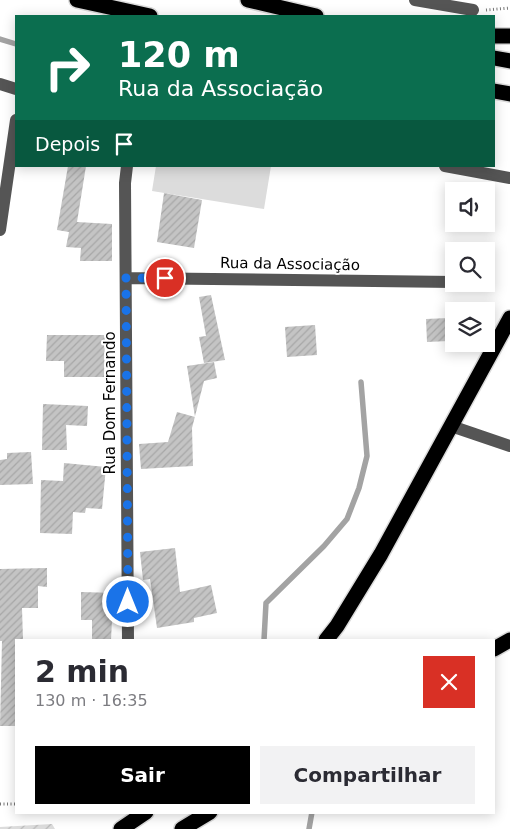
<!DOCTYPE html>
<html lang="pt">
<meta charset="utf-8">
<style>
:root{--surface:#fff;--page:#f2f2f3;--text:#2b2b33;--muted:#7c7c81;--accent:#000}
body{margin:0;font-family:"DejaVu Sans",sans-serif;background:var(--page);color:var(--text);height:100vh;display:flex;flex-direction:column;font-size:19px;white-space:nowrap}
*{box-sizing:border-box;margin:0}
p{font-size:16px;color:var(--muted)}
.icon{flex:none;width:28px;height:28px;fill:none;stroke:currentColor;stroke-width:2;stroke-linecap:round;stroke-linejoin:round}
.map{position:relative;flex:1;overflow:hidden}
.side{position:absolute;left:15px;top:639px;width:480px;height:175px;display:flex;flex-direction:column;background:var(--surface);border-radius:0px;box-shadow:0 2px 12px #0003}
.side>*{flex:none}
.hud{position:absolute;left:15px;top:15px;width:480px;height:152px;border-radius:0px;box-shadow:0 2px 12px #0003;background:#0b6e4f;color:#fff;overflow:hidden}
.tools{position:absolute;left:445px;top:182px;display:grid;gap:10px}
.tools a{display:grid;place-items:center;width:50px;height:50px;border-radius:0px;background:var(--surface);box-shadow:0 2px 12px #0003;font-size:25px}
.pin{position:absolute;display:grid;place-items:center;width:42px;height:42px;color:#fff;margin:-21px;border:2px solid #fff;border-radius:50%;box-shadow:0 1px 5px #0007}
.me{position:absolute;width:55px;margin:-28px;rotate:0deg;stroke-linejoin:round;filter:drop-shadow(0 0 4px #0008)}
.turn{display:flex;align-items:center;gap:18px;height:105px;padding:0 20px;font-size:22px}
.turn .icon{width:65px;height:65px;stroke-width:2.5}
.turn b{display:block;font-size:35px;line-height:42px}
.then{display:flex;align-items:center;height:48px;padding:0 20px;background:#0003;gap:10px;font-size:19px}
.round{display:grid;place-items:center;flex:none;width:52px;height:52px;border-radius:0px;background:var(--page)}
.head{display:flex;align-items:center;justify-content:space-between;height:85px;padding:0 20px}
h1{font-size:30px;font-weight:700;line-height:38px}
.action{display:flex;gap:10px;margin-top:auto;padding:10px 20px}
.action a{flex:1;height:58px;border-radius:0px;background:var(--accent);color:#fff;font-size:20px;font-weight:700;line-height:58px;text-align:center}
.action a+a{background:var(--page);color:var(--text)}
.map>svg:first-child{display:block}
.garden{fill:url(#garden-furrows)}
.pitch{fill:#dcdcdc}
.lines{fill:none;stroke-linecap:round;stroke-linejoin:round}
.stream{stroke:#a3a3a3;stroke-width:5.5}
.building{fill:url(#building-hatch)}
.highway-casing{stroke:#dbdbdb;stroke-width:18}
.path{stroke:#777;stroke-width:3;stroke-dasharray:1 2.5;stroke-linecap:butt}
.minor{stroke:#555;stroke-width:12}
.highway{stroke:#000;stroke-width:15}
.route{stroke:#1a73e8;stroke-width:9;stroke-dasharray:0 16.2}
.labels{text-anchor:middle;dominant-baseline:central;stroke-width:4;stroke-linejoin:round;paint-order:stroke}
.street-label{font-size:15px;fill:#000;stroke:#fff}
</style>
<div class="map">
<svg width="510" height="829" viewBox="0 0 510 829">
<defs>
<pattern id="garden-furrows" width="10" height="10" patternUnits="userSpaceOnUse" patternTransform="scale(1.25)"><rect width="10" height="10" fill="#dcdcdc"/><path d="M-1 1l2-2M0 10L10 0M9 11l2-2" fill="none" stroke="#bbb"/></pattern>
<pattern id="building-hatch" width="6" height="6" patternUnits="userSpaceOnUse" patternTransform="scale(1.25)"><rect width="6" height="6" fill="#c4c4c4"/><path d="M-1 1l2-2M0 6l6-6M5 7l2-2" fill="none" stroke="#a7a7a7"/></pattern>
</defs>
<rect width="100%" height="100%" fill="#fff"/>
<path class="garden" d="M 52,824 L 55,829 L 0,829 L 0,827 Z"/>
<path class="pitch" d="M 156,166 L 271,166 L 264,209 L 152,191 Z"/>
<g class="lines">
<path class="stream" d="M 0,39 L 16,44
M 264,640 L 266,603 L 324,546 L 347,519 L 359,488 L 367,456 L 361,382
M 309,829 L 312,812"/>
</g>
<path class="building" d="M 68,166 L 86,166 L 77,222 L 112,224 L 112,261 L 80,261 L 81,248 L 66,247 L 69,232 L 57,230 Z
M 164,193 L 202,200 L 194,248 L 157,242 Z
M 211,295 L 225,360 L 204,363 L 199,337 L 206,336 L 199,297 Z
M 448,318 L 449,341 L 427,342 L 426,319 Z
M 315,325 L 317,355 L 287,357 L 285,327 Z
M 47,335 L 105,335 L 104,377 L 64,377 L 64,361 L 46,361 Z
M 214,362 L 217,378 L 204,381 L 192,428 L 193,466 L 141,469 L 139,444 L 168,442 L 177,412 L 195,417 L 187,366 Z
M 43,404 L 88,406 L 87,426 L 66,425 L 67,450 L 42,450 Z
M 31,452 L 33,484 L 0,485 L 0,460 L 7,459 L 7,453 Z
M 64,463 L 106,467 L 102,509 L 86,508 L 85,513 L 73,512 L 72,534 L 40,533 L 41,480 L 63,481 Z
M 175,548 L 180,592 L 211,585 L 217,613 L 194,618 L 194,622 L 157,628 L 150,579 L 143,580 L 140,552 Z
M 47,568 L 47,587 L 38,586 L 38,608 L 22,608 L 23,640 L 16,640 L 16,726 L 0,726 L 2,641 L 0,641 L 0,569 Z
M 81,592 L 115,593 L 114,620 L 112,620 L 111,640 L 92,640 L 92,620 L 81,620 Z"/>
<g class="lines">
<defs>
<path id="highway" d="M 77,0 L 150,16
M 248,0 L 316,16
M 494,36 L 510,36
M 494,58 L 510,61
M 494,91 L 510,94
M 326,640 L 337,626 L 381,554 L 510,318
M 494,649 L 510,640
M 121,829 L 146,812
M 182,829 L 210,812"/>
</defs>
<use href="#highway" class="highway-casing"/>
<path class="path" d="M 486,10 L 510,8
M 0,804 L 16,804"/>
<path class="minor" d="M 415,0 L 473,10
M 0,84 L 16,89
M 127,166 L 125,183 L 128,640
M 445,166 L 510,178
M 0,230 L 16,120
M 126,278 L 454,282
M 451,426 L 510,446"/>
<use href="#highway" class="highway"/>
</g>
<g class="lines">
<path class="route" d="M 128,602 L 126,278 L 165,278"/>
</g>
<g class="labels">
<g class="street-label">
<text transform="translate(290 264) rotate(1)">Rua da Associação</text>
<text transform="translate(110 403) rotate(-90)">Rua Dom Fernando</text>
</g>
</g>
</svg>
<div class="tools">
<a><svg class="icon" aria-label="sound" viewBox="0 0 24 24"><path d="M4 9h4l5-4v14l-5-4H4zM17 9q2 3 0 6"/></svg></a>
<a><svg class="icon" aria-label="search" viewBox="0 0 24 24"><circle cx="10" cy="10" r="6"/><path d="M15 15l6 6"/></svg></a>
<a><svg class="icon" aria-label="layers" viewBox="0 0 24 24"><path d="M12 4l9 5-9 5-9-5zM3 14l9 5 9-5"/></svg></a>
</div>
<div class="pin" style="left:165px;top:278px;background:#d93025"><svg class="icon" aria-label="arrive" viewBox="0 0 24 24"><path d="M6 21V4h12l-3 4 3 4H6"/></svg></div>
<svg class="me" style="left:128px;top:602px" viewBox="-20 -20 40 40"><circle r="17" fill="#1a73e8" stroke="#fff" stroke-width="3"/><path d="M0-11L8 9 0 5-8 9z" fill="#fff"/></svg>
<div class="hud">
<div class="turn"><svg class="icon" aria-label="right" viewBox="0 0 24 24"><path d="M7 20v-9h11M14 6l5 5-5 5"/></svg><div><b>120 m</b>Rua da Associação</div></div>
<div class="then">Depois<svg class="icon" aria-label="arrive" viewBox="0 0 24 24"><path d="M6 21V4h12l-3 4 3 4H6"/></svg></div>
</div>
<section class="side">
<div class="head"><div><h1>2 min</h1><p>130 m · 16:35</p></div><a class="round" style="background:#d93025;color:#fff"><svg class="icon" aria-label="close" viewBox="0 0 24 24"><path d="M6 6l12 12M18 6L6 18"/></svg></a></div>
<div class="action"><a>Sair</a><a>Compartilhar</a></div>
</section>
</div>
